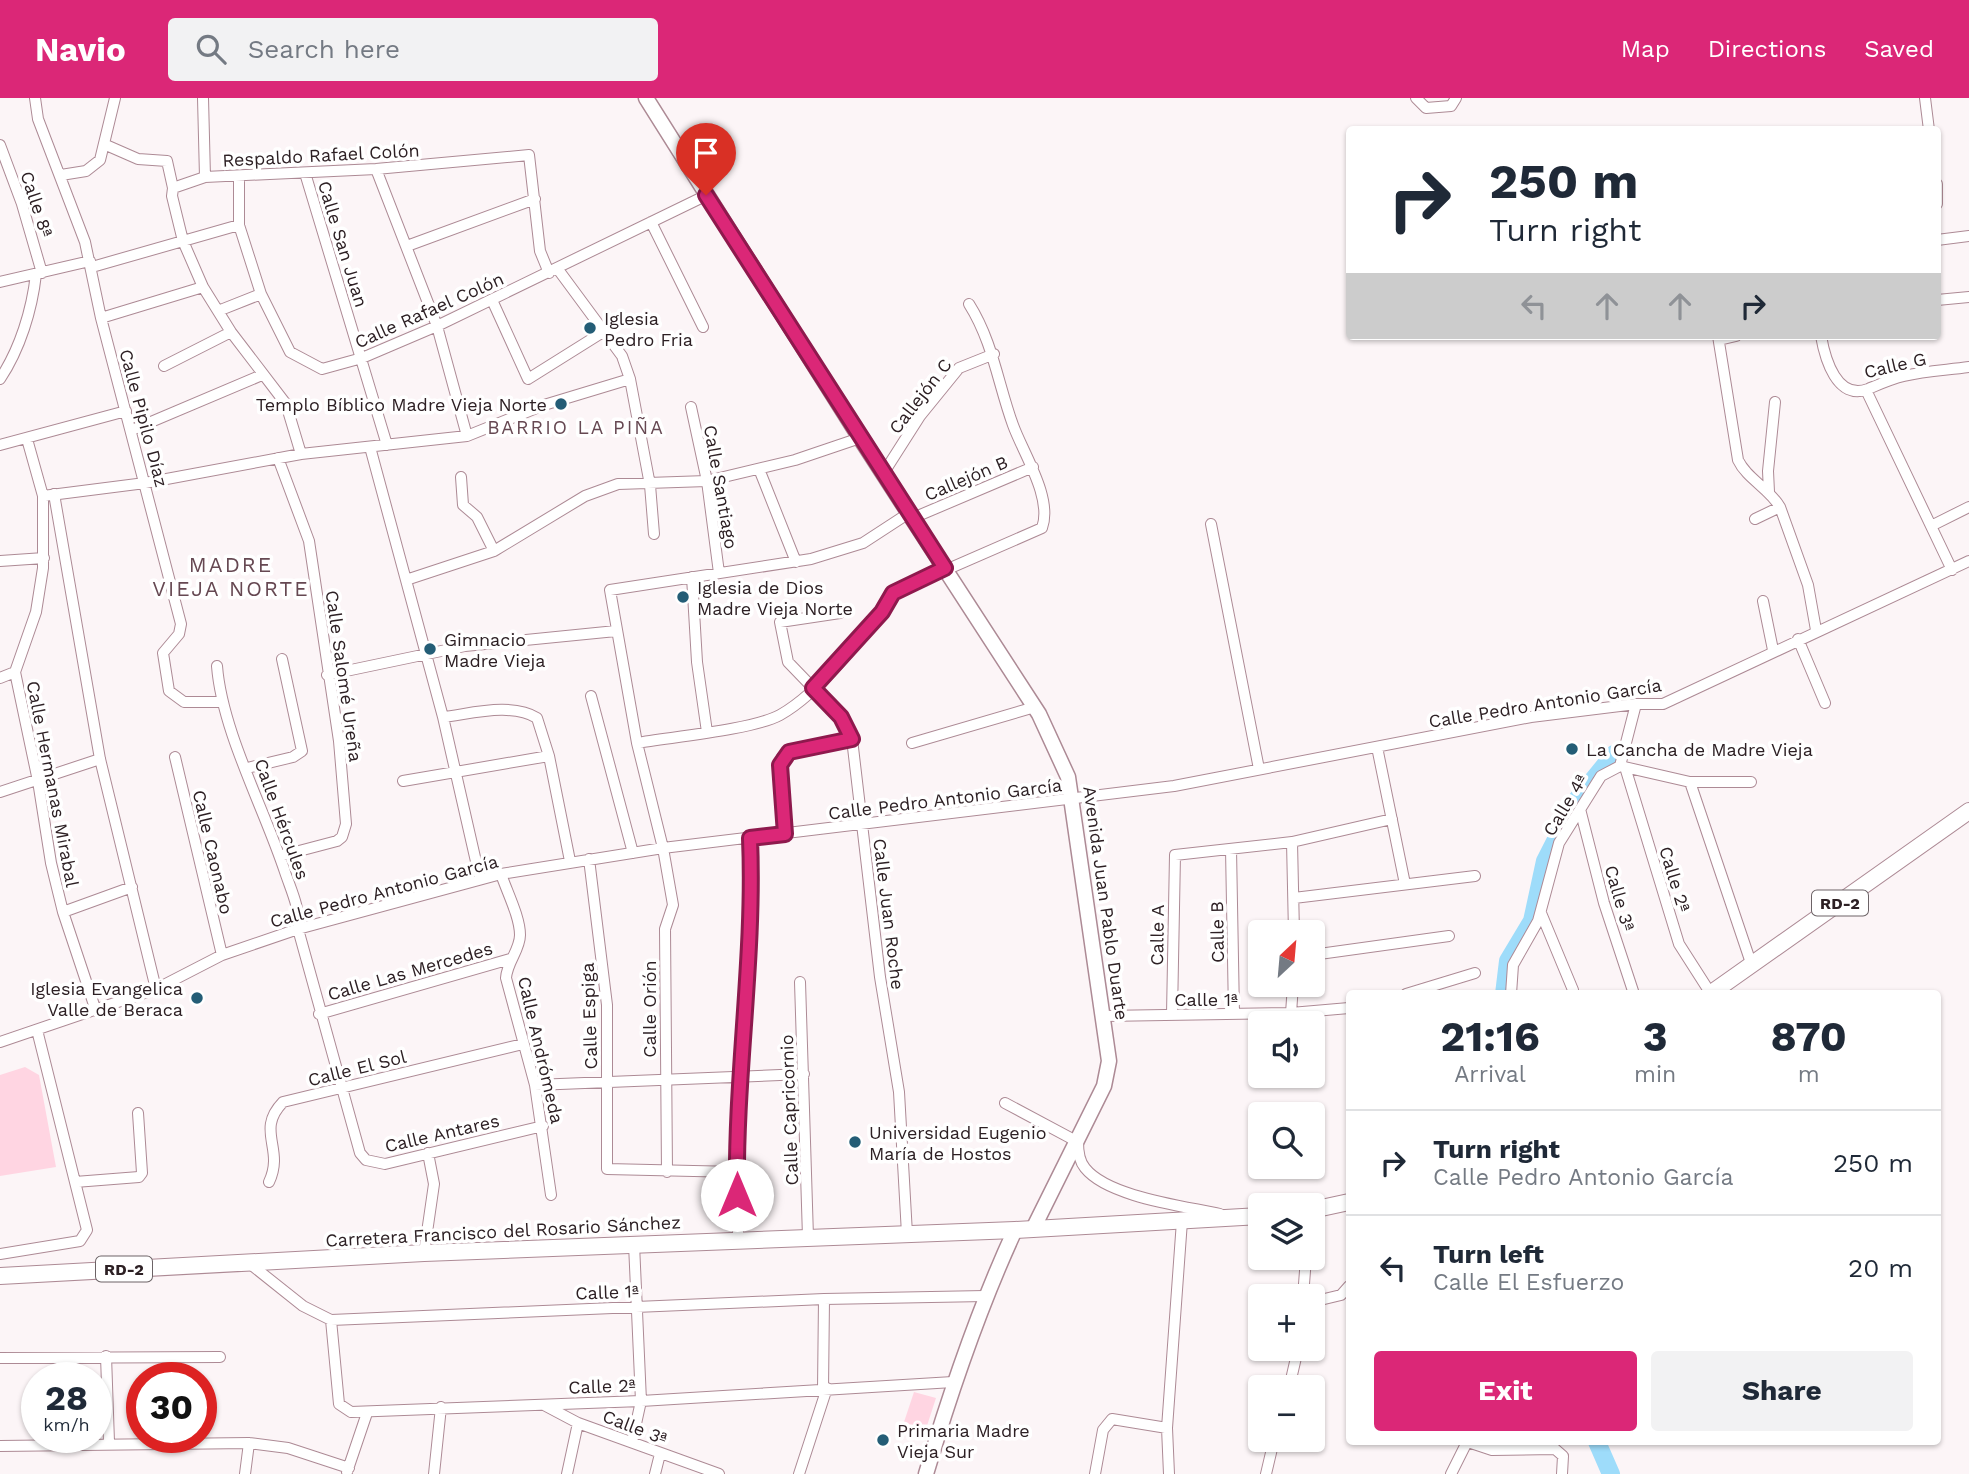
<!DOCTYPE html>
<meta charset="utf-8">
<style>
:root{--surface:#fff;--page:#f2f2f3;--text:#1f2937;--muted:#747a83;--line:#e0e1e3;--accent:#db2777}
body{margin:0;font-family:"Work Sans",sans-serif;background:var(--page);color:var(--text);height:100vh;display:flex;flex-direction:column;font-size:26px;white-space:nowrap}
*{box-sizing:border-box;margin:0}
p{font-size:23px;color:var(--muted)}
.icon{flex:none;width:38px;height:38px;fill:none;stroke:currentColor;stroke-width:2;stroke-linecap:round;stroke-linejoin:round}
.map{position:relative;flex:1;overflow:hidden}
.panel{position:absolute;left:1346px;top:892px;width:595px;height:455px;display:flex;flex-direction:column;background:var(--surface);border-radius:7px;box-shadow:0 2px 5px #0004}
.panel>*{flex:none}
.hud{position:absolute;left:1346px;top:28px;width:595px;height:214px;border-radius:7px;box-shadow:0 2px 5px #0004;background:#fff;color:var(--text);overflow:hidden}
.needle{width:46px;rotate:26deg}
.tools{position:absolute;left:1248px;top:822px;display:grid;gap:14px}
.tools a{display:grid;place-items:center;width:77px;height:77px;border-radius:7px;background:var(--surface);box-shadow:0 2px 5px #0004;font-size:35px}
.speed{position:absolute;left:21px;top:1264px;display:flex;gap:14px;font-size:35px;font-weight:700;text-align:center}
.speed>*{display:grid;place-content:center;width:91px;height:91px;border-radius:50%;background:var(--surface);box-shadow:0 2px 5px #0004;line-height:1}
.speed small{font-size:18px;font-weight:400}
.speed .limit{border:10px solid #d22;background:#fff;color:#111}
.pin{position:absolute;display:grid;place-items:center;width:60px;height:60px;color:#fff;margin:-72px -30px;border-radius:50% 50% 50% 0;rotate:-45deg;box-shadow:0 0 7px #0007}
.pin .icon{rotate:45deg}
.me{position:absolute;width:77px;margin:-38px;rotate:0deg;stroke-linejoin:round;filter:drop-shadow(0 0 5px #0008)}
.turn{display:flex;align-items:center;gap:24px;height:147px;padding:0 28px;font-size:32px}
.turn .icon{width:91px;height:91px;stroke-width:2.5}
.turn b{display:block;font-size:49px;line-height:60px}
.lanes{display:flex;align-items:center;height:66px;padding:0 28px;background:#0003;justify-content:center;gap:35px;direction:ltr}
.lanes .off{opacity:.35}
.eta{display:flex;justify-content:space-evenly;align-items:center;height:119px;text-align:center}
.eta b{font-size:42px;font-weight:700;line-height:49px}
.cta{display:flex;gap:14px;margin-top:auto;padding:14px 28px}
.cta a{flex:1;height:80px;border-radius:7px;background:var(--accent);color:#fff;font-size:28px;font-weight:700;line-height:80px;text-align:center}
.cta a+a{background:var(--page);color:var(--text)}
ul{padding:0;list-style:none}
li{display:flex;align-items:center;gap:21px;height:105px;padding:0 28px;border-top:2px solid var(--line)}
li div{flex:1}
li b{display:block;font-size:26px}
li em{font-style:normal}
header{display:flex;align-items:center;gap:42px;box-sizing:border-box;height:98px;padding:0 35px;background:var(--accent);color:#fff}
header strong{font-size:33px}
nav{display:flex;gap:38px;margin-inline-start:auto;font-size:24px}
.search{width:490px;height:63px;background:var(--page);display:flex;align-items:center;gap:18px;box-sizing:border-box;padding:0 24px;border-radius:7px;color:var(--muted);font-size:26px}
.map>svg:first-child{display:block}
.green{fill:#ffd5e2}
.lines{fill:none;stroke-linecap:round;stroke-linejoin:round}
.river{stroke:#9edcfa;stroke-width:18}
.street-casing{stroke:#ad8a95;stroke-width:12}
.secondary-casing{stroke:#ad8a95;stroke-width:17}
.primary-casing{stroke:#ad8a95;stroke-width:18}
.street{stroke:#fff;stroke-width:10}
.secondary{stroke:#fff;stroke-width:14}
.primary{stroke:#fff;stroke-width:16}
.route-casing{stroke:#8e194d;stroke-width:18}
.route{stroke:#db2777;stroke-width:12}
.poi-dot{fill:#245d76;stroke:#fff;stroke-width:2.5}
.labels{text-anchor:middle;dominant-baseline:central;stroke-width:7;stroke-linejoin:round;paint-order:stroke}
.shield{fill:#fff;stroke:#6c6366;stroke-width:2}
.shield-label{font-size:16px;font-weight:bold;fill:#2d2024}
.street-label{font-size:18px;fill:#2d2024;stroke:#fff}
.poi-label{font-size:18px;fill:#2d2024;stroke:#fff;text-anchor:start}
.neighbourhood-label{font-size:19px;letter-spacing:2px;fill:#664852;stroke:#fff}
.quarter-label{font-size:21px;letter-spacing:2px;fill:#664852;stroke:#fff}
</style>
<header>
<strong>Navio</strong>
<div class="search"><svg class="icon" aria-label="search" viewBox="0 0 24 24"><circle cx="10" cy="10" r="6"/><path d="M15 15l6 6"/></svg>Search here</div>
<nav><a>Map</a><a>Directions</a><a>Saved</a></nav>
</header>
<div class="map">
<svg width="1969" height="1376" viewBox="0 0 1969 1376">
<rect width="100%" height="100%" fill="#fcf5f7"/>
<path class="green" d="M 25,969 L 39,977 L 56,1069 L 0,1078 L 0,977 Z
M 914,1294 L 936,1300 L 923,1340 L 901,1333 Z"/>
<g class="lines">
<path class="river" d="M 1504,896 L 1508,863 L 1532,823 L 1545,763 L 1575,704 L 1614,656
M 1597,1344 L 1611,1376"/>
<defs>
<path id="street" d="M 35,0 L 38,21 L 85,144 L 101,220 L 181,526 L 179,536 L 163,555 L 169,593 L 184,604 L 221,604
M 203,0 L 205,79
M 1416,0 L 1426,10 L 1451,8 L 1456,0
M 1925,0 L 1929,32
M 0,47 L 22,106 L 42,175
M 106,47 L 138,61 L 167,63 L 173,90
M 376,71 L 437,228 L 467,338
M 305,75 L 387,347
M 61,77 L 86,73 L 100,62 L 115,0
M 239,79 L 239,127 L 261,196 L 290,254 L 322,271 L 362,260 L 437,228 L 707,97
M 1937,86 L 1937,106
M 651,124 L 703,229
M 1937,142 L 1969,138
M 407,148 L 535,101
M 92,169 L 239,127
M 557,170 L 622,258 L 630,281 L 650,387 L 654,436
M 0,184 L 90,163
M 492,202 L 528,281 L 603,234
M 1937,202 L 1969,199
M 218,213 L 261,196
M 101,220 L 203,189
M 1718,238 L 1738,362 C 1747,381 1769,390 1780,409 L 1808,487 L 1816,532
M 1821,238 C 1825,261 1837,303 1868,291 C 1880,286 1891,281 1904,278 C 1925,273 1948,272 1969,269
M 1719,242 L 1736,238
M 164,268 L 231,234
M 0,281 C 20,251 32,212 36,176
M 1866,292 L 1952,472
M 691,309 L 707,383 L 719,475
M 132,332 L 262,277
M 27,341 L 43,398 L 43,470 L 36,514 L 15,574 L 38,683 L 51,765 L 63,814 L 96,913
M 0,347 L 126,313
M 370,349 L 443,619 L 480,781
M 301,356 L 286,306 L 231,234 L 203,189 L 183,143 L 172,98 L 173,90 L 205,79 L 376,71 L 529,57 L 540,153 L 549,175
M 278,360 L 309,443 L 339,643 L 346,726 L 342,739 L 337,743 L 280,758
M 759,371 L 796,464
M 883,376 L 920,318 L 959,270 L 994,256
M 461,379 L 463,407 L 477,419 L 494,453
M 1769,394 L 1768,373 L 1775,304
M 54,396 L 100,661 L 156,891
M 43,398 L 145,385 L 301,356 L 467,338 L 544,307 L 630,281
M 913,420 L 1033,369
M 1755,421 L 1780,409
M 1211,426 L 1259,671
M 1931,428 L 1969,409
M 0,463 L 44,460
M 692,479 L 697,564 L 707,634
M 406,482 L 494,453 L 585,398 L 618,386 L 707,383 L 795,362 L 860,340
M 1763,503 L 1773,552
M 840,515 L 780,524 L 788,564 L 841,619 L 852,641 L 880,879 L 899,994 L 907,1136
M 1798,541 L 1825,605
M 217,568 C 222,633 264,710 285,774 C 291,792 301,812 298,831 L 360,1055 L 366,1062 L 385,1066 L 543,1028
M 327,577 L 465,548 L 616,533
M 0,580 L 15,574
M 591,598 L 633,755
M 443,619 C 470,616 512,604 537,620 L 549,658 L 570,763
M 637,645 C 671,639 752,632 780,617 C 821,594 868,533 893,495 L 1042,430 C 1053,400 1023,355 1013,327 C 998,286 993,244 969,206
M 912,645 L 1035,609
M 1377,649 L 1405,786
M 175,659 L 222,857
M 1620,668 L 1636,606
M 1625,669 L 1679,846 L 1711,896
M 247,670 L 293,659 L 302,653 L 282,561
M 403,683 L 549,658
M 1690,684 L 1752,868
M 0,694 L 100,661
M 1580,711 L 1604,805 L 1634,896
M 785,736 L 780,667 L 782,659 L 789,654 L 852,641
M 1292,744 L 1294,835
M 1231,751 L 1234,916
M 589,761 L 607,907 L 607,1071 L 737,1074
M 501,776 C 507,794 520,819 520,837 C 520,852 507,864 506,880 L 535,987 L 551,1097
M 1294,800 L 1475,778
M 63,814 L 132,789
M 1541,815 L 1573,892
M 1312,857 L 1449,838
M 800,884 L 808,1139
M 1406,896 L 1475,875
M 1511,896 L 1513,867 L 1538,823 L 1559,745 L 1601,678 L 1620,668 L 1690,684 L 1751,684
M 1291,915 L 1293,887
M 319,916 L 510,861
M 1172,916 L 1175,757 L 1292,744 L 1392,721
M 1104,918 L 1291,915 L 1349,910
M 0,944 L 156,891 L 222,857 L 298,831 L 501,776 L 663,750 L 1174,688 L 1531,619 L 1636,606 L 1663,606 L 1969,463
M 535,987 L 804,976
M 1005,1005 L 1078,1044 C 1078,1053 1079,1063 1085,1070 C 1108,1099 1184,1108 1220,1116
M 667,1074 L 665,831 L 673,807 L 663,750 L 637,645 L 610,492 L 811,461 L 863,445 L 909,415
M 75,1084 L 139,1079 L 142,1075 L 138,1015
M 269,1084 C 285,1050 255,1033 283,1004 L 523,946
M 738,1142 L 739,977 L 751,839 L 750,740
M 424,1155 L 434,1086 L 428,1055
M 0,1156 L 80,1143 L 87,1132 L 37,932
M 249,1165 L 303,1208 L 331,1222 L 824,1201 L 985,1198
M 1303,1199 L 1306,1160
M 1312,1204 L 1341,1197 L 1349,1188
M 331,1222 L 339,1306 L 351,1314 L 641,1303 L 953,1284
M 106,1258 L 109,1344
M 0,1260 L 220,1259
M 1289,1290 L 1298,1251
M 823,1291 L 824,1201
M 544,1307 L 578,1325 L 719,1376
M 632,1344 L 641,1303 L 634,1146
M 1468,1344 L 1492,1352 L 1555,1351 L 1563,1358 L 1562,1376
M 0,1348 L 249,1345 L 288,1350 L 349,1370
M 347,1374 L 367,1315
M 245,1376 L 249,1345
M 434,1376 L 441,1309
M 567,1376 L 578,1325
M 655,1376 L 660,1356
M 799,1376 L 827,1290
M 1095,1376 L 1103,1332 L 1112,1321 L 1167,1330
M 1169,1376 L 1167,1330 L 1182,1123
M 1266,1376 L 1274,1342
M 1451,1376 L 1467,1344"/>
<path id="secondary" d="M 646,0 L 860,340 L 1039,616 L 1068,679 L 1109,963 L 1104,988 L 1033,1131
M 926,1376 C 951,1292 978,1212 1015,1132"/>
<path id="primary" d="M 1710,896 L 1969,713
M 1312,1112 L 1349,1104
M 0,1178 L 424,1155 L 1015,1132 L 1260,1118"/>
</defs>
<use href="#street" class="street-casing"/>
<use href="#secondary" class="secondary-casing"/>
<use href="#primary" class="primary-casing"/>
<use href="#street" class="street"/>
<use href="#secondary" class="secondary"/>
<use href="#primary" class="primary"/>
</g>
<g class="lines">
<defs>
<path id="route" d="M 706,97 L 945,470 L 893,495 L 882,514 L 813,590 L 841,619 L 852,641 L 789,654 L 780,667 L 785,736 L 750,740 C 755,859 735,977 737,1097"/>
</defs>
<use href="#route" class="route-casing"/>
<use href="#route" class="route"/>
</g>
<g class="poi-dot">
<circle cx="590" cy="230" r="7"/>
<circle cx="561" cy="306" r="7"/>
<circle cx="683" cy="499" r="7"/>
<circle cx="430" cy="551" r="7"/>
<circle cx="1572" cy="651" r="7"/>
<circle cx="197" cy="900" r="7"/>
<circle cx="855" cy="1044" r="7"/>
<circle cx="883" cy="1342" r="7"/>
</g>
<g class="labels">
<g class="shield">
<rect x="1812" y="792.5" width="56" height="25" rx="5"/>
<rect x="96" y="1158.5" width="56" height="25" rx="5"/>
</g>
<g class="shield-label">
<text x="1840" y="805">RD-2</text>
<text x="124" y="1171">RD-2</text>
</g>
<g class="street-label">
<text transform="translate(321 57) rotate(-3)">Respaldo Rafael Colón</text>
<text transform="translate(37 106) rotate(72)">Calle 8ª</text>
<text transform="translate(343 146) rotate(73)">Calle San Juan</text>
<text transform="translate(429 212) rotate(-24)">Calle Rafael Colón</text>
<text transform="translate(1895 267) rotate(-13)">Calle G</text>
<text transform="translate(920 298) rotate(-52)">Callejón C</text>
<text transform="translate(144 320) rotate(75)">Calle Pipilo Díaz</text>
<text transform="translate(966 380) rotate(-23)">Callejón B</text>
<text transform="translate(721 389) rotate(80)">Calle Santiago</text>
<text transform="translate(344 578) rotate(82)">Calle Salomé Ureña</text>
<text transform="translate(1545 605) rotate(-9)">Calle Pedro Antonio García</text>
<text transform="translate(53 686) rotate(79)">Calle Hermanas Mirabal</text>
<text transform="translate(945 701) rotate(-7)">Calle Pedro Antonio García</text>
<text transform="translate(1565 707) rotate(-59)">Calle 4ª</text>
<text transform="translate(282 721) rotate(70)">Calle Hércules</text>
<text transform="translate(213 754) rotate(77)">Calle Caonabo</text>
<text transform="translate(1675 781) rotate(73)">Calle 2ª</text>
<text transform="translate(384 793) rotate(-15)">Calle Pedro Antonio García</text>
<text transform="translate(1620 800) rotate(74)">Calle 3ª</text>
<text transform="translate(1106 805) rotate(82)">Avenida Juan Pablo Duarte</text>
<text transform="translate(889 816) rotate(83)">Calle Juan Roche</text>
<text transform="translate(1217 834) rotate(-91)">Calle B</text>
<text transform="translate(1157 837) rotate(-89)">Calle A</text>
<text transform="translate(410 873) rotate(-16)">Calle Las Mercedes</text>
<text x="1206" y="901">Calle 1ª</text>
<text transform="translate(649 911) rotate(-90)">Calle Orión</text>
<text transform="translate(589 918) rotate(-92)">Calle Espiga</text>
<text transform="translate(541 952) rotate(77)">Calle Andrómeda</text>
<text transform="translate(357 970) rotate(-14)">Calle El Sol</text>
<text transform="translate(789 1012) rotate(-92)">Calle Capricornio</text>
<text transform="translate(442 1035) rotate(-13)">Calle Antares</text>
<text transform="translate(503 1133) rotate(-3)">Carretera Francisco del Rosario Sánchez</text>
<text transform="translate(607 1194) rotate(-2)">Calle 1ª</text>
<text transform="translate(602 1288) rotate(-2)">Calle 2ª</text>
<text transform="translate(635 1329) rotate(21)">Calle 3ª</text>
</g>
<g class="poi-label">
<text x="604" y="220">Iglesia<tspan x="604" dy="21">Pedro Fria</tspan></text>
<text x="547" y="306" text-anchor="end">Templo Bíblico Madre Vieja Norte</text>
<text x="697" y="489">Iglesia de Dios<tspan x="697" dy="21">Madre Vieja Norte</tspan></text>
<text x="444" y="541">Gimnacio<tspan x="444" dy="21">Madre Vieja</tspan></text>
<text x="1586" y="651">La Cancha de Madre Vieja</text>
<text x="183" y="890" text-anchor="end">Iglesia Evangelica<tspan x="183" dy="21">Valle de Beraca</tspan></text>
<text x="869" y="1034">Universidad Eugenio<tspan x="869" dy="21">María de Hostos</tspan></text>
<text x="897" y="1332">Primaria Madre<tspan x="897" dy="21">Vieja Sur</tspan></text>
</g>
<g class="neighbourhood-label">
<text x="576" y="329">BARRIO LA PIÑA</text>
</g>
<g class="quarter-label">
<text x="231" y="466">MADRE<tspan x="231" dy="24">VIEJA NORTE</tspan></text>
</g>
</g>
</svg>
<div class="tools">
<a><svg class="needle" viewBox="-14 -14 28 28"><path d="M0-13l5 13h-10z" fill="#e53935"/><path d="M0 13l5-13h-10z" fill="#747a83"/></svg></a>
<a><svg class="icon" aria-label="sound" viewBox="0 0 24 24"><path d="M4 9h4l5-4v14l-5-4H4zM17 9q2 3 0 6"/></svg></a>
<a><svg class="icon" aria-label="search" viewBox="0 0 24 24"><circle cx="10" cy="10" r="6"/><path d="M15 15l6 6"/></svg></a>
<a><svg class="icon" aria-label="layers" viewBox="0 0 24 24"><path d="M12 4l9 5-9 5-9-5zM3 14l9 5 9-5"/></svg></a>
<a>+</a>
<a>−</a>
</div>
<div class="speed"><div>28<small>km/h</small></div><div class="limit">30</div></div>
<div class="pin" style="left:706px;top:97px;background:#d93025"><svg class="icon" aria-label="arrive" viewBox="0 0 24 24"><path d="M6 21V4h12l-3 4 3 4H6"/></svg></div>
<svg class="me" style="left:737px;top:1097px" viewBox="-20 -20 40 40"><circle r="19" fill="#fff"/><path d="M0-13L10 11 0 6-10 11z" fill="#db2777"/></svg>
<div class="hud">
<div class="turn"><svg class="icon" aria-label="right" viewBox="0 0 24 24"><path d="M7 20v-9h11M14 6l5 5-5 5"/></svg><div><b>250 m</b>Turn right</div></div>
<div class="lanes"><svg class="icon off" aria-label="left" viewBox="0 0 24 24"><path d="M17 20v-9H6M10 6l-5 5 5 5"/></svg><svg class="icon off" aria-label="ahead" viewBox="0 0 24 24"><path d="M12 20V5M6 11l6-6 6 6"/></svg><svg class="icon off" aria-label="ahead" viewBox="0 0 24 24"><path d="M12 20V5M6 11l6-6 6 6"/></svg><svg class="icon" aria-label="right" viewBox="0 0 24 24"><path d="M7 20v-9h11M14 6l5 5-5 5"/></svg></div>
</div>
<section class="panel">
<div class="eta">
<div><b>21:16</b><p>Arrival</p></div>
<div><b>3</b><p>min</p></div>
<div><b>870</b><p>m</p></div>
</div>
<ul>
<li><svg class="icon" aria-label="right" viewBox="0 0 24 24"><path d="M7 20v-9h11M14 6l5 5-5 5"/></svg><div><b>Turn right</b><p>Calle Pedro Antonio García</p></div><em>250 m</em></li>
<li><svg class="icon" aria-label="left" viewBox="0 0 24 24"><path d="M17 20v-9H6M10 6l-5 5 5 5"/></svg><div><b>Turn left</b><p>Calle El Esfuerzo</p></div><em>20 m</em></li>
</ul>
<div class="cta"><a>Exit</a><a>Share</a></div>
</section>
</div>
